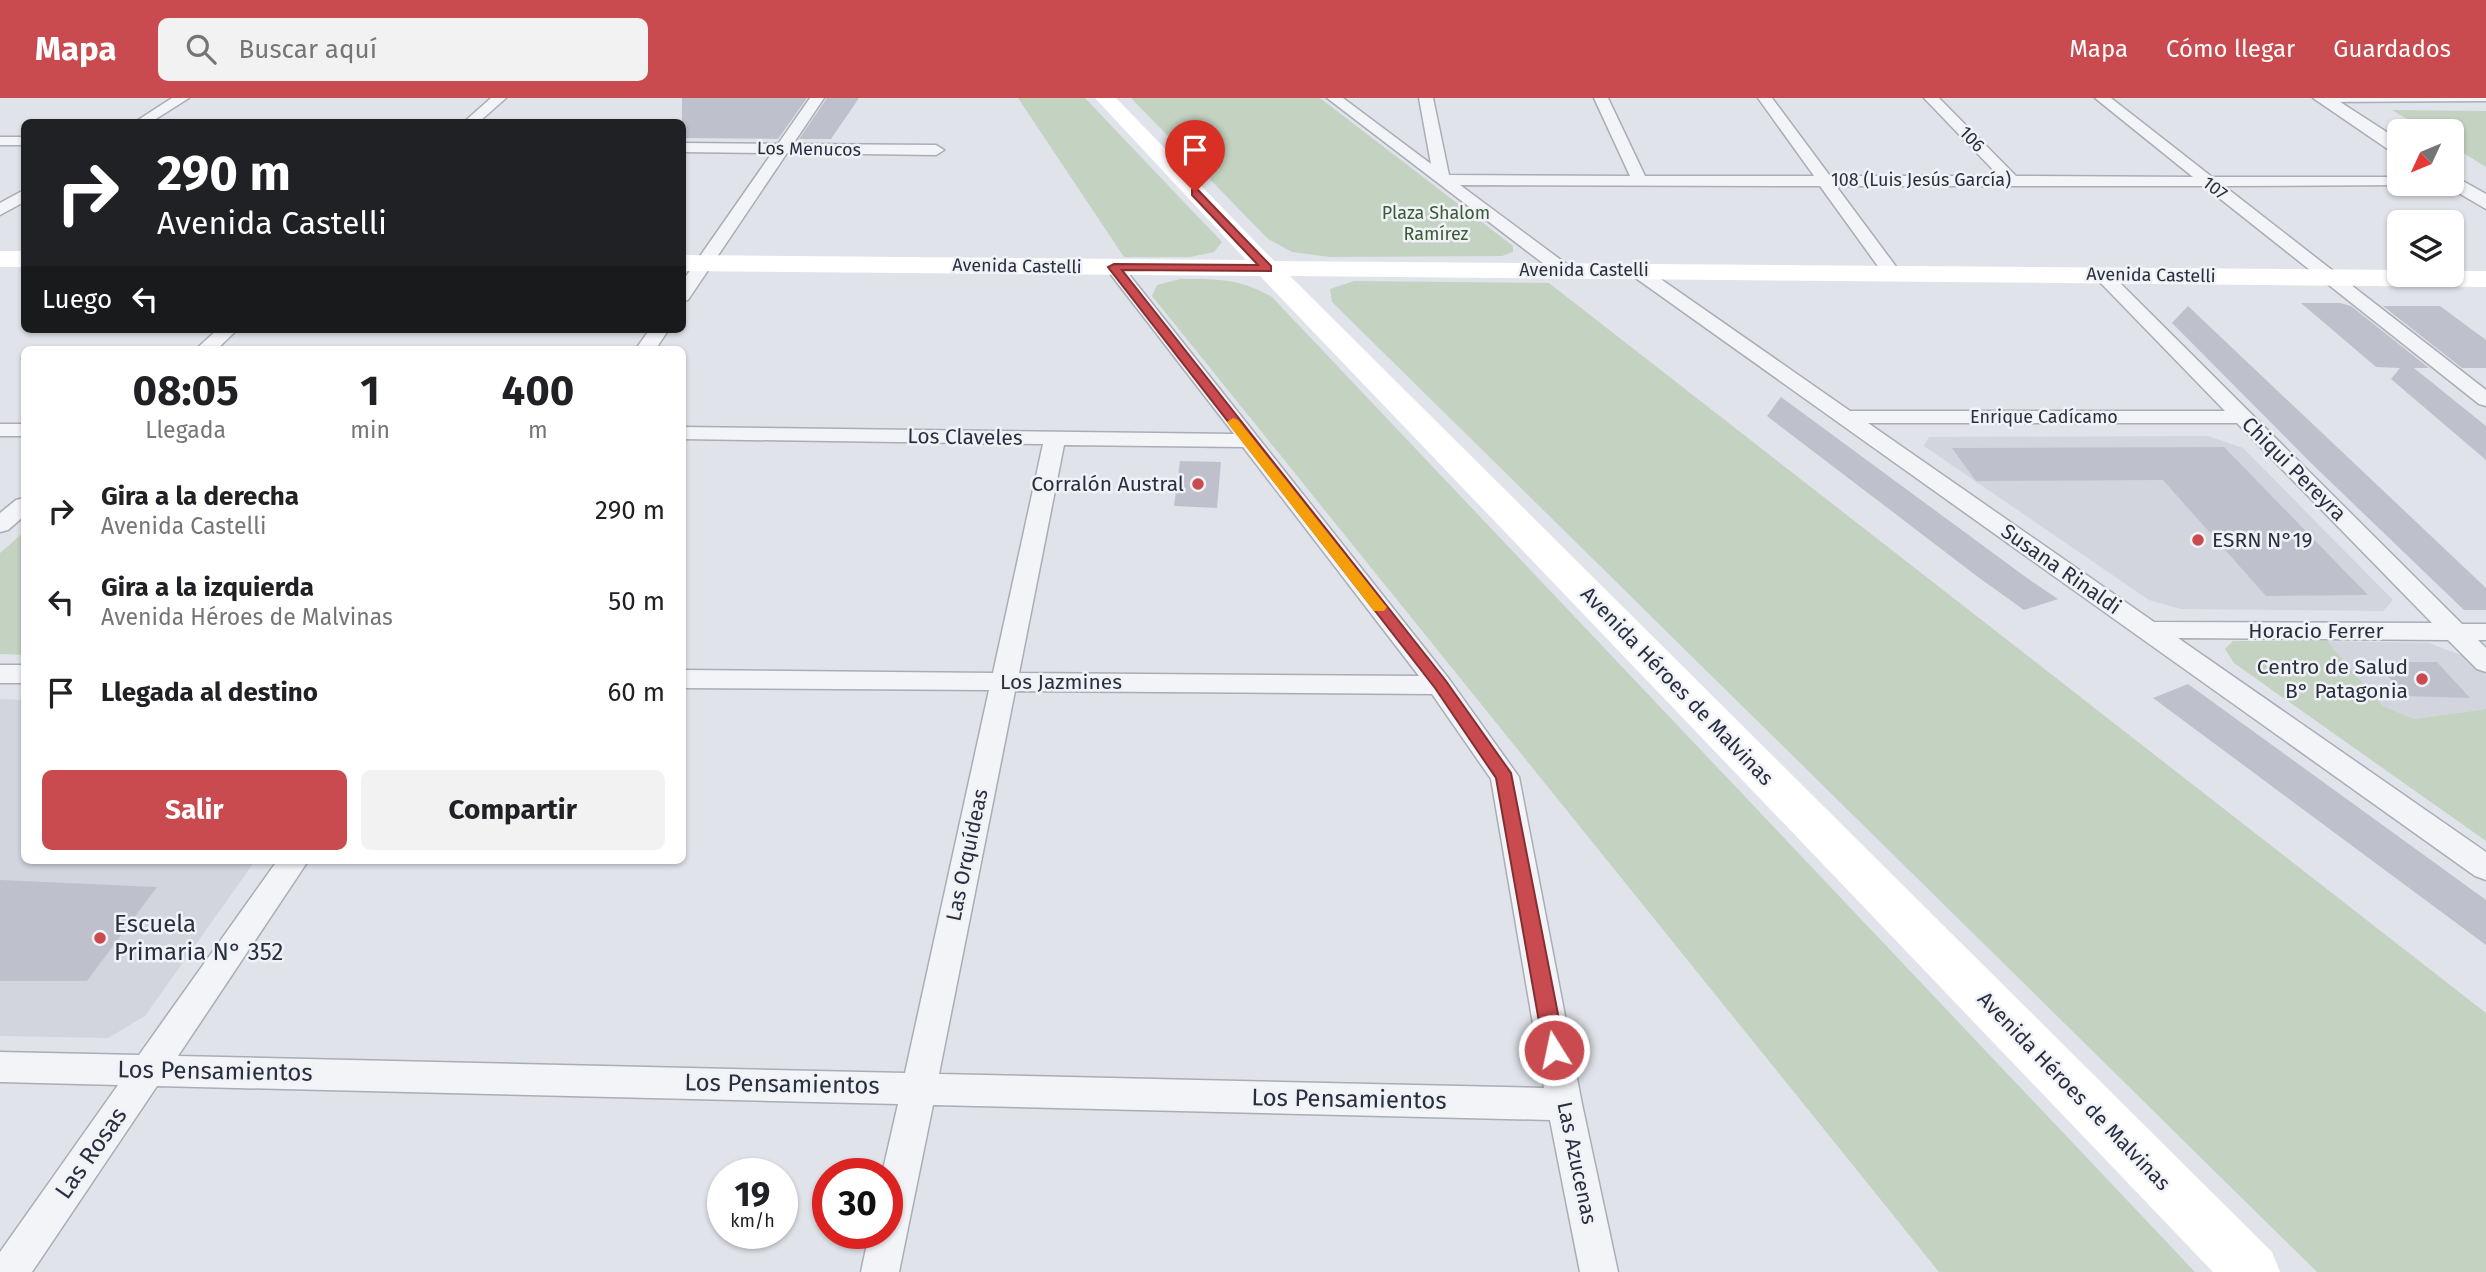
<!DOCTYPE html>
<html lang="es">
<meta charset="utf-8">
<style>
:root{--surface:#fff;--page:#f2f2f2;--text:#202124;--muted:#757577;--accent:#c94a4f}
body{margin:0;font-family:"Fira Sans",sans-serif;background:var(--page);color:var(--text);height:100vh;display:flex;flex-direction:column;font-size:26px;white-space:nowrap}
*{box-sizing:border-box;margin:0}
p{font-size:23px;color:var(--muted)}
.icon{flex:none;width:38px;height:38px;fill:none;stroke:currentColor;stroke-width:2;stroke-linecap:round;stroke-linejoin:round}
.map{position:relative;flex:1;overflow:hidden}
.drawer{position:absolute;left:21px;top:248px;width:665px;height:518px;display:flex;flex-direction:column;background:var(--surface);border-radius:10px;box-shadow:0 2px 5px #0004}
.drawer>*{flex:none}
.guide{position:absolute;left:21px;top:21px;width:665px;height:214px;border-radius:10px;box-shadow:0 2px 5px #0004;background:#202124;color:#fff;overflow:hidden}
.needle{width:46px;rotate:226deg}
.controls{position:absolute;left:2387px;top:21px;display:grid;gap:14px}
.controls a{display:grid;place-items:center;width:77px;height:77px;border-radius:10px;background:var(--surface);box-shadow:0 2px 5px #0004;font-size:35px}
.speed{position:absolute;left:707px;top:1060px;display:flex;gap:14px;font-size:35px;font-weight:700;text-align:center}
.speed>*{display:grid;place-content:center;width:91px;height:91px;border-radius:50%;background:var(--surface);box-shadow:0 2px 5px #0004;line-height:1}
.speed small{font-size:18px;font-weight:400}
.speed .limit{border:10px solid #d22;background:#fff;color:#111}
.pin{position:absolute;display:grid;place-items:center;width:60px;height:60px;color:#fff;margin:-72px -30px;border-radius:50% 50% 50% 0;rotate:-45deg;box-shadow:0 0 7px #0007}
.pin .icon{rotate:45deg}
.me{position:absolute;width:77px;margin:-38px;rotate:350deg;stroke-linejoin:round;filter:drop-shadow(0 0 5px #0008)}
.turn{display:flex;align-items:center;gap:24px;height:147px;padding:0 21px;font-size:32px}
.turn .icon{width:91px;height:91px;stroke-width:2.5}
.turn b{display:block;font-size:49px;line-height:60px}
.then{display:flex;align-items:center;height:66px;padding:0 21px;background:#0003;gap:14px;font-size:26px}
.eta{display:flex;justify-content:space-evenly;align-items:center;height:119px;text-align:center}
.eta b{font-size:42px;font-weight:700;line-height:49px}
.cta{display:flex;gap:14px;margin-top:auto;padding:14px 21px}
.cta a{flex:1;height:80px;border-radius:10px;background:var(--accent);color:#fff;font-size:28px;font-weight:700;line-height:80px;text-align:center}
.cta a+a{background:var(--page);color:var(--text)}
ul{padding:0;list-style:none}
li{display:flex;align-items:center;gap:21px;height:91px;padding:0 21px}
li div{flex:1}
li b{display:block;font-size:26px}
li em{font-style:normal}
header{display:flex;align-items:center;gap:42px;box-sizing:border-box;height:98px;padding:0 35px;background:var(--accent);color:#fff}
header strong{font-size:33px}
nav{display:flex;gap:38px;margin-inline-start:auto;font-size:24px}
.search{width:490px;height:63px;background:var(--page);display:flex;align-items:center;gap:18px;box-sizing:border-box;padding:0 24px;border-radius:10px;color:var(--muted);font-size:26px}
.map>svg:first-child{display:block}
.built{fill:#d2d5de}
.green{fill:#c4d2c2}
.building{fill:#bec1cb}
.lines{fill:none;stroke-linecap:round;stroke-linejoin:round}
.service-casing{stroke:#a9adb6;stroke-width:3}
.minor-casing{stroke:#a9adb6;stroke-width:3}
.tertiary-casing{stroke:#a9adb6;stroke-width:3}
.service{fill:#f3f4f7;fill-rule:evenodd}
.minor{fill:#f3f4f7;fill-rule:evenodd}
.tertiary{fill:#f3f4f7;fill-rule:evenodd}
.secondary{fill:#fff;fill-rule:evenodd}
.route{fill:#c94a4f;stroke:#833033;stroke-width:2}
.slow{fill:#f59e0b}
.poi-dot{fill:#c94a4f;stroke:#f0f2f6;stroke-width:2.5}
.labels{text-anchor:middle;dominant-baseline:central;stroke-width:5;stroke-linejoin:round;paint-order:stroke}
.far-street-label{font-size:18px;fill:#292f40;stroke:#f0f2f6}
.far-park-label{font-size:18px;fill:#3a5b37;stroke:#f0f2f6}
.street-label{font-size:21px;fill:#292f40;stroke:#f0f2f6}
.poi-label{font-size:21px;fill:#292f40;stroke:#f0f2f6;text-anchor:end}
.near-poi-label{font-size:24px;fill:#292f40;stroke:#f0f2f6;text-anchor:start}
.near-street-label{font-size:24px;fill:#292f40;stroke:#f0f2f6}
</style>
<header>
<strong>Mapa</strong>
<div class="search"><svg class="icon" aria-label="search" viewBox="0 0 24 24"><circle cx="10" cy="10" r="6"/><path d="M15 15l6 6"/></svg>Buscar aquí</div>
<nav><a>Mapa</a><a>Cómo llegar</a><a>Guardados</a></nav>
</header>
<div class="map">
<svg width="2486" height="1174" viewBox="0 0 2486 1174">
<rect width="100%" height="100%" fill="#e0e3e9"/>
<path class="built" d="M 2208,338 L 2243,350 L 2393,502 L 2383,513 L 2181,511 L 2149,502 L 1924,348 L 1929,339 Z
M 2327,543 L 2429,545 L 2469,560 L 2486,577 L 2486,611 L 2414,621 L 2383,608 Z
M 0,601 L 24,602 L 24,763 L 255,763 L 145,918 L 108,940 L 0,938 Z"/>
<path class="green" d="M 1018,0 L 1085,0 L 1222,144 L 1214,154 L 1190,159 L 1124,159 Z
M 1131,0 L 1320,0 L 1513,148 L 1513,154 L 1502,158 L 1330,159 L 1292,154 L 1268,141 Z
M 2392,12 L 2486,13 L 2486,69 L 2452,48 L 2452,33 L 2427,33 Z
M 1180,181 C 1216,181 1239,180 1272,199 L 2195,1174 L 1939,1174 L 1152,198 L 1157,187 Z
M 1354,183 L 1549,185 L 2486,915 L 2486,1174 L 2317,1174 L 1332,204 L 1330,191 Z
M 24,434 L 24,557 L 0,556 L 0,455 Z
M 2233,543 L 2327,543 L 2383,608 L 2414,621 L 2486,611 L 2486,743 L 2234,565 L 2225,551 Z"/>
<path class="building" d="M 682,0 L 807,0 L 778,41 L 682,40 Z
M 827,0 L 859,0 L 831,41 L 799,41 Z
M 2301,205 L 2340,205 L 2351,208 L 2429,270 L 2414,270 L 2486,328 L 2486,362 L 2391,281 L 2400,270 L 2376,269 Z
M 2188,208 L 2486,490 L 2486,512 L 2464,512 L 2311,365 L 2172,225 Z
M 2383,208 L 2440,208 L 2486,242 L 2486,270 L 2462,270 Z
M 1781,299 L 2027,480 L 2058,501 L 2024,512 L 1978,479 L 1767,318 Z
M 2224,349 L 2368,497 L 2266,498 L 2163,382 L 1976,383 L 1952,350 Z
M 1180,363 L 1221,364 L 1217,410 L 1174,408 Z
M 2375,564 L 2437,564 L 2470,600 L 2406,598 Z
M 2188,586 L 2486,802 L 2486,847 L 2153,600 Z
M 0,782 L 157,789 L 87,883 L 0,883 Z"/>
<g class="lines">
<defs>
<path id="service" d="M 2322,0 L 2486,0 L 2486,3 L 2325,4 L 2321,2 Z"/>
<path id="minor" d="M 172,0 L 189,0 L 151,24 L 135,24 Z
M 491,0 L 506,0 L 479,24 L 464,24 Z
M 810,0 L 824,0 L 793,46 L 936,47 L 944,52 L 936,57 L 787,55 L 688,202 L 682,203 L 682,184 L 772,55 L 682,54 L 682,45 L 778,46 Z
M 1327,0 L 1343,0 L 1431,66 L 1419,0 L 1433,0 L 1449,77 L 1630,78 L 1594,0 L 1608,0 L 1645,78 L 1814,78 L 1758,0 L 1772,0 L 1830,78 L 1999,78 L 1924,0 L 1939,0 L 2016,78 L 2193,79 L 2095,0 L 2111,0 L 2212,79 L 2399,79 L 2399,86 L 2405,87 L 2224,88 L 2486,292 L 2486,308 L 2479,306 L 2204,88 L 1836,88 L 1900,174 L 1891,179 L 1885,178 L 1820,88 L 1460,87 L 1569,168 L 1572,172 L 1563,177 L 1557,176 Z
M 0,39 L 24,39 L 24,47 L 0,47 Z
M 24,92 L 24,104 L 0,117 L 0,105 Z
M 1114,164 L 1120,165 L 1449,581 L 1519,679 L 1582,1006 L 1618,1174 L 1580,1174 L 1550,1022 L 933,1007 L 899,1174 L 861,1174 L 869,1136 L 887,1136 L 887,1076 L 882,1076 L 898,1006 L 157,988 L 32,1174 L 0,1174 L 0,1154 L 118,987 L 0,984 L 0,954 L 139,957 L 277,763 L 308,763 L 178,958 L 905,975 L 989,592 L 682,590 L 682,572 L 993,575 L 1043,346 L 682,341 L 682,329 L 1234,336 L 1105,169 ZM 1064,347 L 1243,349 L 1419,578 L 1019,575 ZM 1015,593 L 1432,596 L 1491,681 L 1544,990 L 939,976 Z
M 1636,167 L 1642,168 L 1850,313 L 2225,313 L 2093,177 L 2102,172 L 2108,173 L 2462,526 L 2486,526 L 2486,542 L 2478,542 L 2486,550 L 2486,574 L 2477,571 L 2448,542 L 2178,540 L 2486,754 L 2486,782 L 2475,778 L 1630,176 L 1627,172 ZM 1868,325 L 2237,325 L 2432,525 L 2154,524 Z
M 218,231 L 238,231 L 216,252 L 195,252 Z
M 650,231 L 669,231 L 655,252 L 635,252 Z
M 0,326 L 24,326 L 24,338 L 0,338 Z
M 24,400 L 24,418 L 8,432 L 0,434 L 0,415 L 16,402 Z
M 0,567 L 24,567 L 24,585 L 0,585 Z"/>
<path id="tertiary" d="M 2313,0 L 2334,0 L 2399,42 L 2399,56 L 2392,54 Z
M 2452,77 L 2486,96 L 2486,111 L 2445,87 L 2452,86 Z"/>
</defs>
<use href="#service" class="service-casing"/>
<use href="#minor" class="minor-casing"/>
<use href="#tertiary" class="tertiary-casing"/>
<use href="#service" class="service"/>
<use href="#minor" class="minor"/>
<use href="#tertiary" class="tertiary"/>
<path class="secondary" d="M 1095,0 L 1116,0 L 1274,163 L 2399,172 L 2399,177 L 2452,177 L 2452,173 L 2486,173 L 2486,189 L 1290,178 L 2272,1154 L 2280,1174 L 2213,1174 L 1260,178 L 682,173 L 682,157 L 1246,162 Z
M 0,153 L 24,153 L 24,169 L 0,169 Z"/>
</g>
<path class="route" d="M 1192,92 L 1198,92 L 1271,168 L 1271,173 L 1122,172 L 1446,583 L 1511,675 L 1565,952 L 1562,958 L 1554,961 L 1547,958 L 1544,952 L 1496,680 L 1435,590 L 1108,169 L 1114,166 L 1258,167 L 1192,97 Z"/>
<path class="slow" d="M 1233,320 L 1238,322 L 1384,506 L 1387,509 L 1384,513 L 1374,513 L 1229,327 L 1227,324 Z"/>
<g class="poi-dot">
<circle cx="1198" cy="386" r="7"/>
<circle cx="2198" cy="442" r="7"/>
<circle cx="2422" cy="581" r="7"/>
<circle cx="100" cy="840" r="7"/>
</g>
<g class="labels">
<g class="far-street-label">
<text transform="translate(1972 41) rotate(46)">106</text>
<text transform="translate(809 51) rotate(1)">Los Menucos</text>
<text x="1921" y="82">108 (Luis Jesús García)</text>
<text transform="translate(2215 90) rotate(38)">107</text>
<text transform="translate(1017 168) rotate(1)">Avenida Castelli</text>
<text x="1584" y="172">Avenida Castelli</text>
<text transform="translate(2151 177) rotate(1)">Avenida Castelli</text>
<text x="2044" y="319">Enrique Cadícamo</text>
</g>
<g class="far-park-label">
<text x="1436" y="115">Plaza Shalom<tspan x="1436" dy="21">Ramírez</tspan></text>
</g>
<g class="street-label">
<text transform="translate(965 339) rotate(1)">Los Claveles</text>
<text transform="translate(2294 371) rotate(45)">Chiqui Pereyra</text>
<text transform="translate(2061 471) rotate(35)">Susana Rinaldi</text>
<text x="2316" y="533">Horacio Ferrer</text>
<text x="1061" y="584">Los Jazmines</text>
<text transform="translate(1677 588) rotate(46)">Avenida Héroes de Malvinas</text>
<text transform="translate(967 757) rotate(-78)">Las Orquídeas</text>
<text transform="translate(2074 993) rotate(46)">Avenida Héroes de Malvinas</text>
<text transform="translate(1577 1065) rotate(78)">Las Azucenas</text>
</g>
<g class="poi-label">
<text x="1184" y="386">Corralón Austral</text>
<text x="2212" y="442" text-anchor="start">ESRN N°19</text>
<text x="2408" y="569">Centro de Salud<tspan x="2408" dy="24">B° Patagonia</tspan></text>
</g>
<g class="near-poi-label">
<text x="114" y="826">Escuela<tspan x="114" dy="28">Primaria N° 352</tspan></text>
</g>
<g class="near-street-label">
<text transform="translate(215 973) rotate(1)">Los Pensamientos</text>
<text transform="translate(782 986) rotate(1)">Los Pensamientos</text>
<text transform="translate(1349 1001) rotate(1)">Los Pensamientos</text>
<text transform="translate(91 1055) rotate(-55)">Las Rosas</text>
</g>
</g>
</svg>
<div class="controls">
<a><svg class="needle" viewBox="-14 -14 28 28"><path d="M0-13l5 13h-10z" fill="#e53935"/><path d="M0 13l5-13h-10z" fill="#757577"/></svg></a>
<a><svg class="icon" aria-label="layers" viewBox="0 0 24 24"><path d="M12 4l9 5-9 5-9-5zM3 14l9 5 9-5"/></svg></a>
</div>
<div class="speed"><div>19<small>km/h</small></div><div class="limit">30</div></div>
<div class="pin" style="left:1195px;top:94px;background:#d93025"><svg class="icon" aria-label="arrive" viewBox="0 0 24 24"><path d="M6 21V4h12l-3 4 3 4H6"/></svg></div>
<svg class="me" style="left:1554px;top:952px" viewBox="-20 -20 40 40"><circle r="17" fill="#c94a4f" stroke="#fff" stroke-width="3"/><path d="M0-11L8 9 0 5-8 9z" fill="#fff"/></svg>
<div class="guide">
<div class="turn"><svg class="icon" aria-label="right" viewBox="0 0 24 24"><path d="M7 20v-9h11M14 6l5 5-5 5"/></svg><div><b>290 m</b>Avenida Castelli</div></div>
<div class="then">Luego<svg class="icon" aria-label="left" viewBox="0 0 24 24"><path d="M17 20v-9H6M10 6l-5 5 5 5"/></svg></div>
</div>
<section class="drawer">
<div class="eta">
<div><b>08:05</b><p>Llegada</p></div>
<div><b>1</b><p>min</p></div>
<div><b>400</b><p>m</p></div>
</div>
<ul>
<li><svg class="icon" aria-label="right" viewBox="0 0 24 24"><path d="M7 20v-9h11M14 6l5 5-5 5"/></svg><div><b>Gira a la derecha</b><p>Avenida Castelli</p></div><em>290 m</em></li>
<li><svg class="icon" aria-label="left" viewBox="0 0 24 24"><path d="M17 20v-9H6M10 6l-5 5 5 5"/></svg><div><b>Gira a la izquierda</b><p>Avenida Héroes de Malvinas</p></div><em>50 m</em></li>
<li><svg class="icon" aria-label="arrive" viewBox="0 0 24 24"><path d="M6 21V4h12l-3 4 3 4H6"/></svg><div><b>Llegada al destino</b></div><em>60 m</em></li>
</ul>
<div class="cta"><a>Salir</a><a>Compartir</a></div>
</section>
</div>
